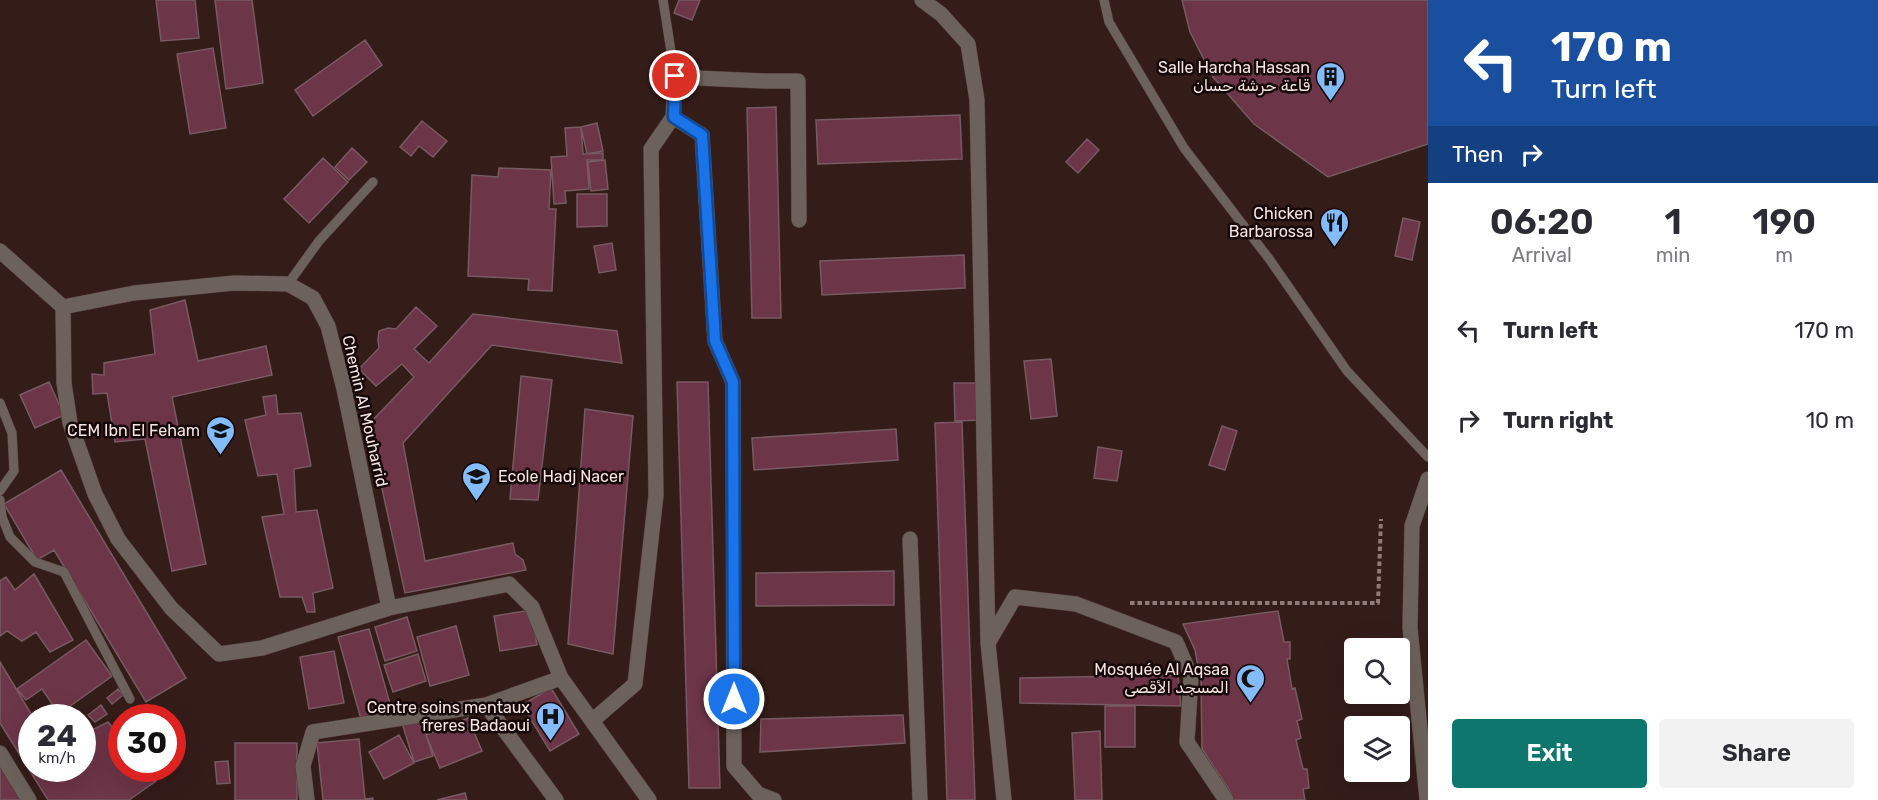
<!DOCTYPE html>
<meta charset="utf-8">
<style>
:root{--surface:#fff;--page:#f2f2f3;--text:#2b2b33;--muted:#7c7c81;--accent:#0f766e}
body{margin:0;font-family:Rubik,"Noto Sans Arabic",sans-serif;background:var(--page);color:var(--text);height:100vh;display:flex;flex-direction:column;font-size:22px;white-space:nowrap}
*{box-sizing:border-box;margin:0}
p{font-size:20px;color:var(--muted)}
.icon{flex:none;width:33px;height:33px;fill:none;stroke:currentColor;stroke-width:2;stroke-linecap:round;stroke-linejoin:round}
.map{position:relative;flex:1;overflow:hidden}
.details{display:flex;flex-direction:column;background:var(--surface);width:450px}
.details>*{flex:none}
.banner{background:#1a4fa0;color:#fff;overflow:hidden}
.fabs{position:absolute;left:1344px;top:638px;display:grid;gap:12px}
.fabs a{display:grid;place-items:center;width:66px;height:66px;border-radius:6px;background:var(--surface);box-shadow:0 6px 24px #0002;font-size:30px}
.speed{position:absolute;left:18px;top:704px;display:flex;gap:12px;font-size:30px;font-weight:700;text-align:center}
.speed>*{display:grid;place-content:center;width:78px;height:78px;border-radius:50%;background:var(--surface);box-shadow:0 6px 24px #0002;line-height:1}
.speed small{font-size:15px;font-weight:400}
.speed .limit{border:9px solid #d22;background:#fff;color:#111}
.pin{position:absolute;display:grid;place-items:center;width:51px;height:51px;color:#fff;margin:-26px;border:3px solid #fff;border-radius:50%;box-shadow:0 2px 6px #0007}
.me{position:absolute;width:66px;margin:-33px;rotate:0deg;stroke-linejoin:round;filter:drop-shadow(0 0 4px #0008)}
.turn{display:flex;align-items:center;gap:21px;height:126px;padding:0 24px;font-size:27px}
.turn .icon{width:78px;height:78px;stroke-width:2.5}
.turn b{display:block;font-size:42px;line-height:51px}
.then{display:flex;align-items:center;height:57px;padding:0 24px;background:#0003;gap:12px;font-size:22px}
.eta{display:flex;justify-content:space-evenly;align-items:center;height:102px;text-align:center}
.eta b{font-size:36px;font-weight:600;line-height:42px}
.button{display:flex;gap:12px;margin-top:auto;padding:12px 24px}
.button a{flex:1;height:69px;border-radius:6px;background:var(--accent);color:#fff;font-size:24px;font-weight:600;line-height:69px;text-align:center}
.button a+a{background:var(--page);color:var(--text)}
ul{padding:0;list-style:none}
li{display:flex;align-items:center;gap:18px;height:90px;padding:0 24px}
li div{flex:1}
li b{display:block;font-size:22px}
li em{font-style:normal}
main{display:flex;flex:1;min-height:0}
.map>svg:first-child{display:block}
.building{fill:#6d3548;stroke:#775a62;stroke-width:1.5}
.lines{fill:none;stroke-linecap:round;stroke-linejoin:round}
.service-casing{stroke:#4f3835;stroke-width:10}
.minor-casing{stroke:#4f3835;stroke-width:16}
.tertiary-casing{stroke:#4f3835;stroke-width:16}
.path{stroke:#907b78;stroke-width:4;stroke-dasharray:4.5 3;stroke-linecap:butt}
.service{stroke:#6c615b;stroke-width:9}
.minor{stroke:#6c615b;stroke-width:15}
.tertiary{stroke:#6c615b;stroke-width:15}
.route-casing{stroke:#114b97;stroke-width:15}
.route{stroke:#1a73e8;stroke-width:10}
.labels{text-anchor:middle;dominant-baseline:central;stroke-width:5;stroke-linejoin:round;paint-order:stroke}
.poi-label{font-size:16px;fill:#f6e4e2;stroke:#140908;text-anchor:end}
.street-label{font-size:16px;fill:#f6e4e2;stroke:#140908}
</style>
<main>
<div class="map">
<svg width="1428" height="800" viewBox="0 0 1428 800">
<rect width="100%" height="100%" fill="#341c19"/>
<path class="building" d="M 156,0 L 195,0 L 199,38 L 161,41 Z
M 215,0 L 252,0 L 263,83 L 226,89 Z
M 679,0 L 700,0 L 692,20 L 674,13 Z
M 1182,0 L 1428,0 L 1428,144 L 1328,177 L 1254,124 L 1213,77 L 1190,32 Z
M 365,40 L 382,65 L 313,116 L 295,90 Z
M 213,48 L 226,128 L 190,134 L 177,54 Z
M 776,107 L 781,318 L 752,318 L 747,108 Z
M 960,115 L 962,159 L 818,164 L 816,120 Z
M 422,121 L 447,141 L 433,157 L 419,146 L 411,156 L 400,147 Z
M 597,123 L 603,151 L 587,154 L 581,127 Z
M 581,127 L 583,154 L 603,153 L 603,160 L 587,160 L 589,189 L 565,191 L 566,203 L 554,204 L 551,157 L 567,156 L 565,128 Z
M 1087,139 L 1099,150 L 1078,173 L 1066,162 Z
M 352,148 L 367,162 L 349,180 L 335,167 Z
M 323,158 L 348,182 L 309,223 L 284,199 Z
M 605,160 L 608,189 L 591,191 L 588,162 Z
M 499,168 L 551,170 L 549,209 L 556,209 L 552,291 L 528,290 L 529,279 L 468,276 L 472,175 L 498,177 Z
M 577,194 L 607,194 L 607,226 L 577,227 Z
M 1403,218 L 1420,222 L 1412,260 L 1395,256 Z
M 612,243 L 616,270 L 599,273 L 594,246 Z
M 964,255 L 965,288 L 822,295 L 820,261 Z
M 185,300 L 198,361 L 266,346 L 272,375 L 172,397 L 206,564 L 172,571 L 145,439 L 115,442 L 107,393 L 93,394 L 92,374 L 104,375 L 104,363 L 155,354 L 150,310 Z
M 416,307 L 437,326 L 414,349 L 429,363 L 473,314 L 617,331 L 622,363 L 492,345 L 403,443 L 425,561 L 513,543 L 515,554 L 523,560 L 526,570 L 405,593 L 368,425 L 414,377 L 402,364 L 376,386 L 359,369 L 379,348 L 378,340 L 379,331 L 388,328 L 396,329 Z
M 1051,359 L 1057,416 L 1031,419 L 1024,361 Z
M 521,376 L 552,380 L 538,500 L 510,499 Z
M 49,382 L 64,415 L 35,428 L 20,395 Z
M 677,382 L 708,382 L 720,788 L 689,788 Z
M 954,383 L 980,383 L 981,420 L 955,421 Z
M 276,395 L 278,414 L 301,413 L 311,466 L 294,469 L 296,512 L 317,510 L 333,588 L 313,593 L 315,612 L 307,612 L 302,597 L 280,597 L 262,517 L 284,514 L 277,474 L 258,476 L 245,420 L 266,415 L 263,397 Z
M 585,409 L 633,416 L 613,654 L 568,644 Z
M 962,422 L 975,800 L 947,800 L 935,423 Z
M 1222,426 L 1237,431 L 1225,470 L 1209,465 Z
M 896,429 L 898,460 L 754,470 L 752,438 Z
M 1098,447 L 1122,451 L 1117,481 L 1094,478 Z
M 61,470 L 186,678 L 146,702 L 54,550 L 37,560 L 4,504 Z
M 894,571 L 894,605 L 756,606 L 756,573 Z
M 34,574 L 73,640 L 50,652 L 36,632 L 22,641 L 7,631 L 0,636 L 0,581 L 6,577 L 15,590 Z
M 531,610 L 537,645 L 500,651 L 494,616 Z
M 1278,611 L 1284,642 L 1290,642 L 1290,659 L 1287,659 L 1292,689 L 1295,688 L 1302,719 L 1297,721 L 1301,738 L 1296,740 L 1303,769 L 1307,769 L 1309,788 L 1303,789 L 1305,800 L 1233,800 L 1230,791 L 1202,749 L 1201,682 L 1195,650 L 1183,624 Z
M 407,617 L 417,651 L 385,661 L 375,627 Z
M 456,626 L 469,675 L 430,686 L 417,637 Z
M 369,629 L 392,711 L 361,719 L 338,637 Z
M 86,640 L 112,676 L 59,714 L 42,689 L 26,700 L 17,689 Z
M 334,651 L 344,703 L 309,709 L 300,657 Z
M 418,654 L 426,681 L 393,692 L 384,665 Z
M 0,662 L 33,717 L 32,768 L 82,768 L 82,726 L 86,733 L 108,722 L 122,738 L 122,768 L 146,768 L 156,781 L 129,800 L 48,800 L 0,723 Z
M 1178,675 L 1181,706 L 1020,703 L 1020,678 Z
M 551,688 L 579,734 L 550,751 L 522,705 Z
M 118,689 L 123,695 L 112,704 L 107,698 Z
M 101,705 L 107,714 L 95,722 L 88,715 Z
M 1105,706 L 1135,706 L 1135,747 L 1105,747 Z
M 903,715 L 905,743 L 760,752 L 761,719 Z
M 468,718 L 482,751 L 440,768 L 426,735 Z
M 421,720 L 433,756 L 414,762 L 403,726 Z
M 1100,731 L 1102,800 L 1075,800 L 1072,733 Z
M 399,735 L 414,763 L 384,779 L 369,752 Z
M 359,739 L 365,799 L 373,798 L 373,800 L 323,800 L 317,743 Z
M 235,743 L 297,743 L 297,800 L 235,800 Z
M 0,759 L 23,800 L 0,800 Z
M 228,761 L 230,783 L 217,784 L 215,762 Z
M 465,793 L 467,800 L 437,800 Z"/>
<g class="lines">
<defs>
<path id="service" d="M 663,0 L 675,77
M 1104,0 L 1109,22 L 1184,148 L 1270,260 L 1347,371 L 1428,457
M 288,284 L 319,241 L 373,182
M 0,403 L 12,433 L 14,471 L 0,491
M 0,500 L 2,517 L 10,537 L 35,562 L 64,572 L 130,699"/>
<path id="minor" d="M 922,0 L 941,14 L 968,44 L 977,100 L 988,643
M 673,117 L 675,77 L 764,81 L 798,81 L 799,220
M 0,251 L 63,307 L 64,383 L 70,423 L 95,494 L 118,539 L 171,608 L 219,654 L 262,648 L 389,608 L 509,584 L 532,607 L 561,678 L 649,800
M 63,307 L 134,293 L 234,283 L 288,284 L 313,298 L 328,326 L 344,389 L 389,608
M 910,539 L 920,800
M 486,705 L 556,800
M 592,721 L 635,684 L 656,495 L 651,149 L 673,117 L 702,135 L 715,341 L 733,382 L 734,766 L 758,794 L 774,800
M 0,753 L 29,800
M 307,800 L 303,766 L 313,732 L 486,705 L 561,678
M 1004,800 L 988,643 L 1015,597 L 1076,604 L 1176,642 L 1191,677 L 1187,742 L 1226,800"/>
<path id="tertiary" d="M 1427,800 L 1410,628 L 1412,526 L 1428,479"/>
</defs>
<use href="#service" class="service-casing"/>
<use href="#minor" class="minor-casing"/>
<use href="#tertiary" class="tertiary-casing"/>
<path class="path" d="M 1130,603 L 1378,603 L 1381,519"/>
<use href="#service" class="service"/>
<use href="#minor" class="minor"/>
<use href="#tertiary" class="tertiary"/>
</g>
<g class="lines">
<defs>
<path id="route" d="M 675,76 L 674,117 L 702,135 L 715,341 L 733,382 L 734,699"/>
</defs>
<use href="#route" class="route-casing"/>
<use href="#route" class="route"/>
</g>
<defs>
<symbol id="building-pin" viewBox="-11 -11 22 30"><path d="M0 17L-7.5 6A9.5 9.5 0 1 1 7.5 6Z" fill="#84bcfb" stroke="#140908"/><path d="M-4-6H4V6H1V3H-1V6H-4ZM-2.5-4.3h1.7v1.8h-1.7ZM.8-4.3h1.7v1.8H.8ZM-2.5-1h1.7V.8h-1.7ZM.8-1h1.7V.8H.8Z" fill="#111"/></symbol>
<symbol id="restaurant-pin" viewBox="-11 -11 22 30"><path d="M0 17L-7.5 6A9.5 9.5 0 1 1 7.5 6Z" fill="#84bcfb" stroke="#140908"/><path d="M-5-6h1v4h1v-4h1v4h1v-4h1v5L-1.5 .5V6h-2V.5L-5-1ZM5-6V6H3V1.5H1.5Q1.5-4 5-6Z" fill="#111"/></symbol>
<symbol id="school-pin" viewBox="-11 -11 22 30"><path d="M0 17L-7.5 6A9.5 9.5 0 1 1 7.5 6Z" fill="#84bcfb" stroke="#140908"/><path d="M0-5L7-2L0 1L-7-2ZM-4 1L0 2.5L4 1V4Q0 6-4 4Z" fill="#111"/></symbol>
<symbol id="mosque-pin" viewBox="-11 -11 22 30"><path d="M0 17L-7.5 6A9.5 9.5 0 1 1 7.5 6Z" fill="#84bcfb" stroke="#140908"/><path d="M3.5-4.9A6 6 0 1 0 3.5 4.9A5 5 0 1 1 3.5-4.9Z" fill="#111"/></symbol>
<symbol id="hospital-pin" viewBox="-11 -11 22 30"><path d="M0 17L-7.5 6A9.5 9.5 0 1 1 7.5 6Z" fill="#84bcfb" stroke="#140908"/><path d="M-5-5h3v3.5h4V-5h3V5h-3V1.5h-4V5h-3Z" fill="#111"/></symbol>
</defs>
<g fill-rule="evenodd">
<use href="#building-pin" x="1314" y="60" width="33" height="45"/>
<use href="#restaurant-pin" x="1318" y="206" width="33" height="45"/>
<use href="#school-pin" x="204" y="414" width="33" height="45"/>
<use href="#school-pin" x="460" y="460" width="33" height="45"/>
<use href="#mosque-pin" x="1234" y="662" width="33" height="45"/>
<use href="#hospital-pin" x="534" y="700" width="33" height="45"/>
</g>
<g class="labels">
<g class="poi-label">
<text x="1310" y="67">Salle Harcha Hassan<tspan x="1310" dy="18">قاعة حرشة حسان</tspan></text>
<text x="1313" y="213">Chicken<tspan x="1313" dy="18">Barbarossa</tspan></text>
<text x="200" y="430">CEM Ibn El Feham</text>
<text x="498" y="476" text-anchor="start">Ecole Hadj Nacer</text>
<text x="1229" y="669">Mosquée Al Aqsaa<tspan x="1229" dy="18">المسجد الأقصى</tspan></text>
<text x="530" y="707">Centre soins mentaux<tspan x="530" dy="18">freres Badaoui</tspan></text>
</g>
<g class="street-label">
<text transform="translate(365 411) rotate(77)">Chemin Al Mouharrid</text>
</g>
</g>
</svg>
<div class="fabs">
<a><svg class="icon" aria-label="search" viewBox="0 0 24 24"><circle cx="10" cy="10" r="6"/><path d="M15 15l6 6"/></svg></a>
<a><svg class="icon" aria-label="layers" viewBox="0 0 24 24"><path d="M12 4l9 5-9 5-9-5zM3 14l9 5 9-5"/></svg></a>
</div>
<div class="speed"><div>24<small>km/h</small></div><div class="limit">30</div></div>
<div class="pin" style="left:675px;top:76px;background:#d93025"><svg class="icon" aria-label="arrive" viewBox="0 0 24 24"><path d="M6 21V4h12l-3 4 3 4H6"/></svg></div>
<svg class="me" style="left:734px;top:699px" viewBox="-20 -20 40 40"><circle r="17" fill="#1a73e8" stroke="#fff" stroke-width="3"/><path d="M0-11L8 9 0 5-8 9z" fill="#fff"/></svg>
</div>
<section class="details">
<div class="banner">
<div class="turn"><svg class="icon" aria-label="left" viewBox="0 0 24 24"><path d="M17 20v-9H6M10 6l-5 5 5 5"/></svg><div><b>170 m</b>Turn left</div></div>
<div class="then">Then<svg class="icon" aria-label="right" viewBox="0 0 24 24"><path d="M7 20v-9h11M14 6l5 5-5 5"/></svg></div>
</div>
<div class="eta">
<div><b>06:20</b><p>Arrival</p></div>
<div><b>1</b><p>min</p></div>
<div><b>190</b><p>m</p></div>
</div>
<ul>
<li><svg class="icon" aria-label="left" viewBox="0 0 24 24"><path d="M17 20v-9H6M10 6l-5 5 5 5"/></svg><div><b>Turn left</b></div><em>170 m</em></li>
<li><svg class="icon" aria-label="right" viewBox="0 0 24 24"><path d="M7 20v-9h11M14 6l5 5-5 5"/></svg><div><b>Turn right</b></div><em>10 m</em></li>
</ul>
<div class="button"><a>Exit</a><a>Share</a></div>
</section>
</main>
